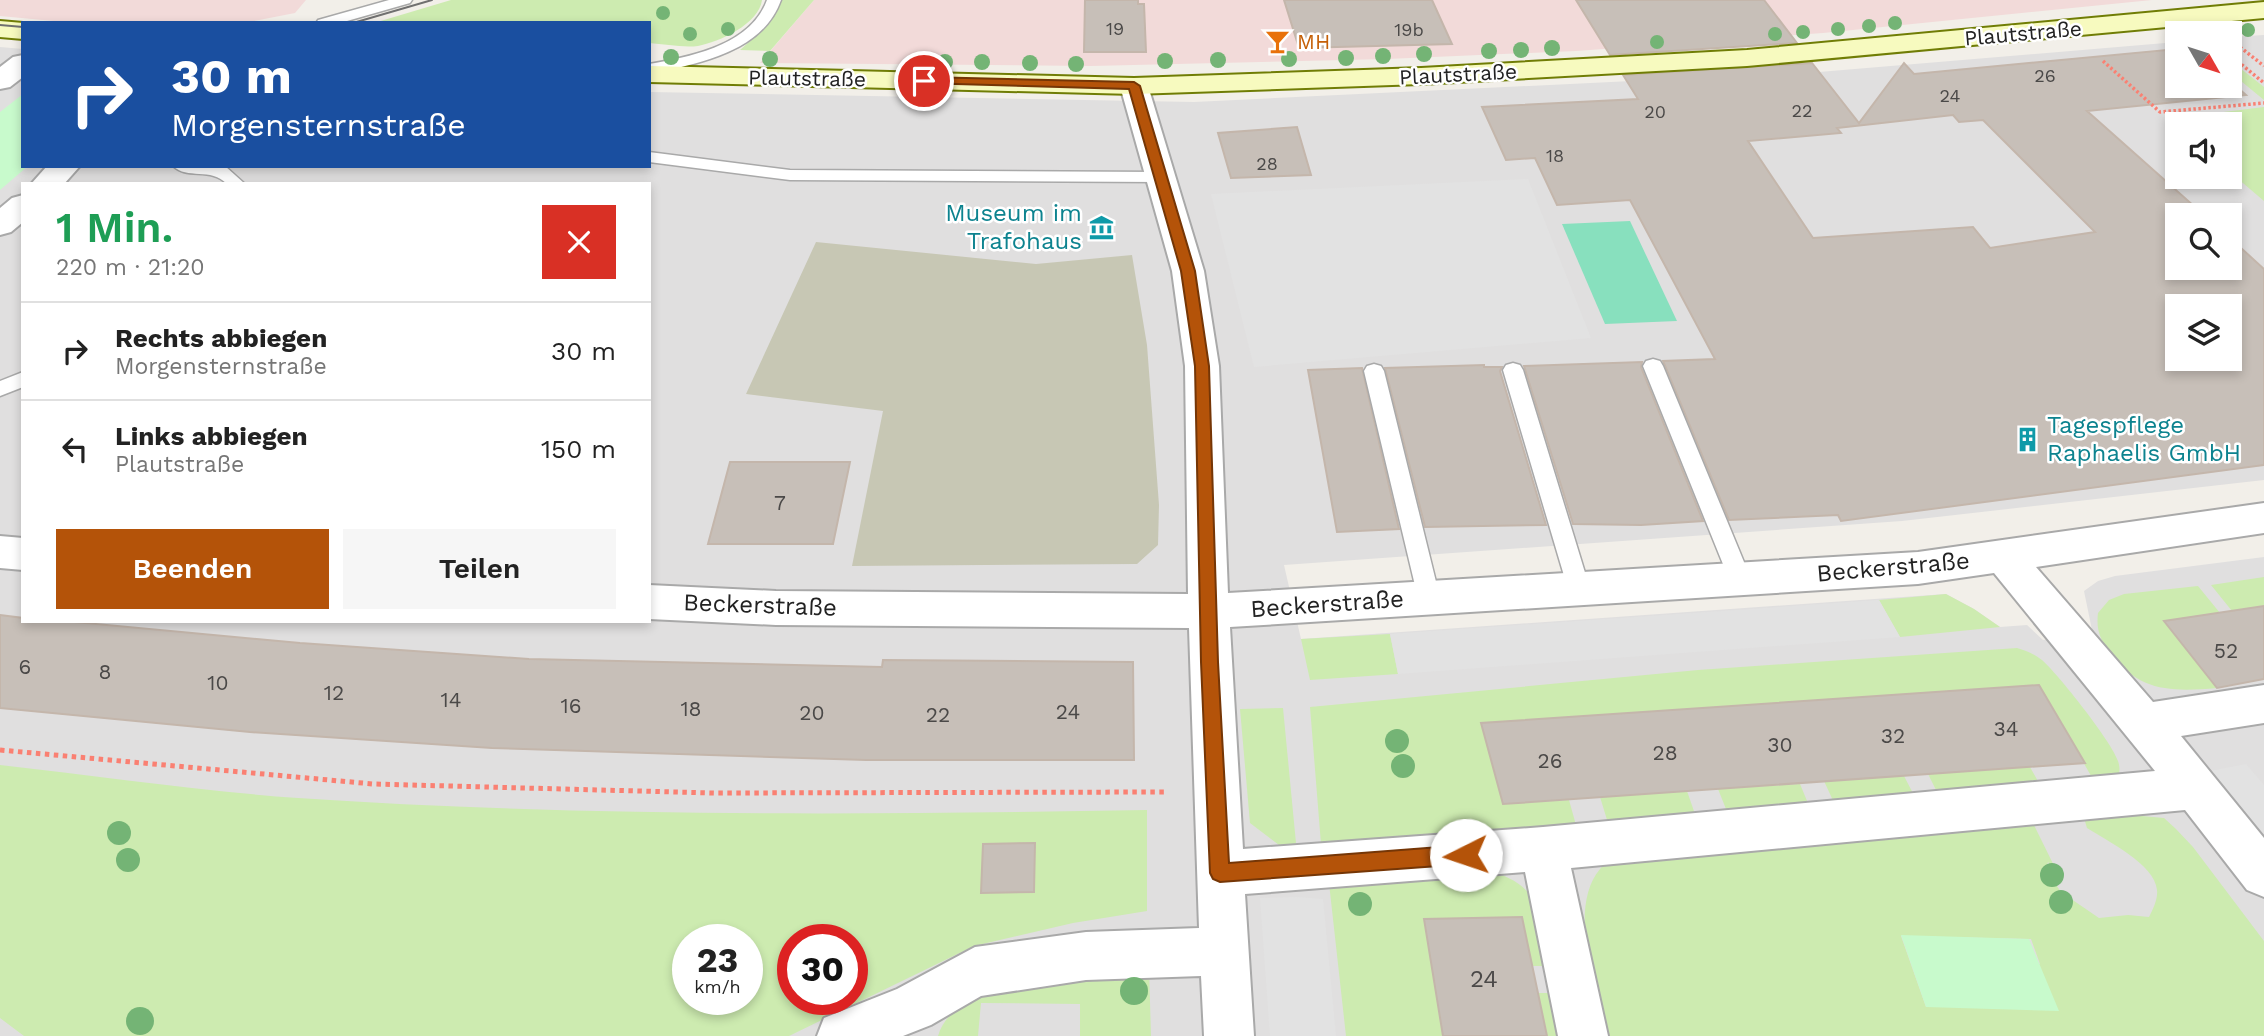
<!DOCTYPE html>
<html lang="de">
<meta charset="utf-8">
<style>
:root{--surface:#fff;--page:#f6f6f6;--text:#222;--muted:#767676;--line:#e0e0e0;--accent:#b45309}
body{margin:0;font-family:"Work Sans",sans-serif;background:var(--page);color:var(--text);height:100vh;display:flex;flex-direction:column;font-size:26px;white-space:nowrap}
*{box-sizing:border-box;margin:0}
p{font-size:23px;color:var(--muted)}
.icon{flex:none;width:38px;height:38px;fill:none;stroke:currentColor;stroke-width:2;stroke-linecap:round;stroke-linejoin:round}
.map{position:relative;flex:1;overflow:hidden}
.panel{position:absolute;left:21px;top:182px;width:630px;height:441px;display:flex;flex-direction:column;background:var(--surface);border-radius:0px;box-shadow:0 4px 10px #0003}
.panel>*{flex:none}
.top-card{position:absolute;left:21px;top:21px;width:630px;height:147px;border-radius:0px;box-shadow:0 4px 10px #0003;background:#1a4fa0;color:#fff;overflow:hidden}
.needle{width:46px;rotate:129deg}
.controls{position:absolute;left:2165px;top:21px;display:grid;gap:14px}
.controls a{display:grid;place-items:center;width:77px;height:77px;border-radius:0px;background:var(--surface);box-shadow:0 4px 10px #0003;font-size:35px}
.speed{position:absolute;left:672px;top:924px;display:flex;gap:14px;font-size:35px;font-weight:700;text-align:center}
.speed>*{display:grid;place-content:center;width:91px;height:91px;border-radius:50%;background:var(--surface);box-shadow:0 4px 10px #0003;line-height:1}
.speed small{font-size:18px;font-weight:400}
.speed .limit{border:10px solid #d22;background:#fff;color:#111}
.pin{position:absolute;display:grid;place-items:center;width:60px;height:60px;color:#fff;margin:-30px;border:4px solid #fff;border-radius:50%;box-shadow:0 2px 7px #0007}
.me{position:absolute;width:77px;margin:-38px;rotate:266deg;stroke-linejoin:round;filter:drop-shadow(0 0 5px #0008)}
.turn{display:flex;align-items:center;gap:24px;height:147px;padding:0 35px;font-size:32px}
.turn .icon{width:91px;height:91px;stroke-width:2.5}
.turn b{display:block;font-size:49px;line-height:60px}
.round{display:grid;place-items:center;flex:none;width:74px;height:74px;border-radius:0px;background:var(--page)}
.headline{display:flex;align-items:center;justify-content:space-between;height:119px;padding:0 35px}
h1{font-size:42px;font-weight:600;line-height:52px;color:#1e9e55}
.cta{display:flex;gap:14px;margin-top:auto;padding:14px 35px}
.cta a{flex:1;height:80px;border-radius:0px;background:var(--accent);color:#fff;font-size:28px;font-weight:600;line-height:80px;text-align:center}
.cta a+a{background:var(--page);color:var(--text)}
ul{padding:0;list-style:none}
li{display:flex;align-items:center;gap:21px;height:98px;padding:0 35px;border-top:2px solid var(--line)}
li div{flex:1}
li b{display:block;font-size:26px}
li em{font-style:normal}
.map>svg:first-child{display:block}
.residential{fill:#e0dfdf;fill-rule:evenodd}
.commercial{fill:#f2dad9}
.construction{fill:#c7c7b4}
.grass{fill:#cdebb0;fill-rule:evenodd}
.park{fill:#c8facc}
.pitch{fill:#88e0be}
.parking{fill:#e2e2e2}
.building{fill:#c7bfb8;stroke:#c4b6ab;stroke-width:2;fill-rule:evenodd}
.lines{fill:none;stroke-linecap:round;stroke-linejoin:round}
.service-casing{stroke:#a9a9a9;stroke-width:3}
.minor-casing{stroke:#a9a9a9;stroke-width:4}
.secondary-casing{stroke:#707d05;stroke-width:4}
.path-far1{stroke:#fa8072;stroke-width:3.5;stroke-dasharray:2.5 2.5;stroke-linecap:butt}
.path{stroke:#fa8072;stroke-width:5;stroke-dasharray:4.5 4.5;stroke-linecap:butt}
.service{fill:#fff;fill-rule:evenodd}
.minor{fill:#fff;fill-rule:evenodd}
.secondary{fill:#f7fabf;fill-rule:evenodd}
.tram{stroke:#707070;stroke-width:2}
.tree{fill:#74b475}
.route{fill:#b45309;stroke:#753606;stroke-width:2}
.labels{text-anchor:middle;dominant-baseline:central;stroke-width:5;stroke-linejoin:round;paint-order:stroke}
.far-number-label{font-size:18px;fill:#4b4948}
.far-street-label{font-size:21px;fill:#222;stroke:#fff}
.far-food-label{font-size:21px;fill:#c56008;stroke:#fff;text-anchor:start}
.number-label{font-size:21px;fill:#4b4948}
.culture-label{font-size:24px;fill:#0d838f;stroke:#fff;text-anchor:end}
.street-label{font-size:24px;fill:#222;stroke:#fff}
.near-number-label{font-size:24px;fill:#4b4948}
</style>
<div class="map">
<svg width="2264" height="1036" viewBox="0 0 2264 1036">
<rect width="100%" height="100%" fill="#f2efe9"/>
<path class="residential" d="M 2264,35 L 2264,480 L 1902,521 L 1284,565 L 1301,639 L 1946,594 L 1974,609 L 2000,627 L 2027,625 L 2043,640 L 2093,635 L 2084,591 L 2098,581 L 2115,576 L 2264,557 L 2264,1036 L 0,1036 L 0,47 L 23,49 L 23,166 L 649,166 L 649,92 L 1194,102 L 1819,72 L 2177,42 L 2177,86 L 2230,86 L 2230,37 ZM 2177,124 L 2230,124 L 2230,177 L 2177,177 ZM 23,184 L 649,184 L 649,621 L 23,621 ZM 2177,215 L 2230,215 L 2230,268 L 2177,268 ZM 2177,306 L 2230,306 L 2230,359 L 2177,359 ZM 688,940 L 747,940 L 747,999 L 688,999 ZM 793,940 L 852,940 L 852,999 L 793,999 Z"/>
<path class="commercial" d="M 0,0 L 306,0 L 295,13 L 244,23 L 75,23 L 0,16 Z
M 814,0 L 2152,0 L 1823,33 L 1576,51 L 1387,59 L 1091,66 L 760,63 Z"/>
<path class="construction" d="M 816,242 L 1036,264 L 1132,255 L 1147,345 L 1159,505 L 1158,545 L 1137,564 L 852,566 L 883,411 L 746,394 Z"/>
<path class="grass" d="M 451,0 L 762,0 C 759,24 719,42 698,46 C 683,48 665,44 649,43 L 649,23 L 374,23 Z
M 779,0 L 814,0 L 770,51 L 740,50 L 769,24 Z
M 2230,65 L 2236,65 L 2264,87 L 2264,100 L 2230,72 Z
M 2264,107 L 2264,201 L 2230,172 L 2230,124 L 2177,124 L 2177,127 L 2167,119 Z
M 2264,577 L 2264,606 L 2232,611 L 2211,585 Z
M 2198,586 L 2220,613 L 2165,621 L 2217,688 C 2172,692 2139,692 2110,653 C 2100,639 2096,630 2098,613 L 2109,600 L 2124,594 Z
M 1946,594 L 1974,609 L 2000,627 L 1900,637 L 1879,600 Z
M 1390,634 L 1398,674 L 1310,680 L 1301,639 Z
M 2017,648 C 2027,651 2034,654 2042,660 C 2058,674 2112,742 2118,761 C 2121,770 2119,775 2116,783 L 2098,788 L 2039,685 L 1481,723 L 1503,804 L 1569,800 L 1576,825 L 1321,844 L 1310,707 L 1698,670 Z
M 1283,708 L 1296,843 L 1283,848 L 1250,823 L 1240,709 Z
M 0,765 C 99,776 199,791 298,798 C 580,817 864,815 1147,810 L 1147,911 L 1073,923 L 974,946 L 789,1036 L 24,1036 L 0,1018 ZM 688,940 L 747,940 L 747,999 L 688,999 ZM 793,940 L 852,940 L 852,999 L 793,999 Z
M 2030,767 L 2044,792 L 1941,800 L 1928,774 Z
M 1904,776 L 1917,801 L 1836,807 L 1824,781 Z
M 1800,784 L 1810,808 L 1728,814 L 1718,789 Z
M 1687,791 L 1696,817 L 1608,823 L 1600,797 Z
M 2131,815 L 2164,818 L 2176,829 L 2193,847 L 2264,941 L 2264,1036 L 1606,1036 C 1596,990 1567,908 1600,869 C 1606,861 1618,856 1627,851 L 2031,819 L 2063,884 L 2048,862 L 2046,870 L 2061,892 L 2099,918 L 2128,915 L 2149,917 C 2153,909 2158,899 2157,890 C 2155,864 2107,841 2087,828 L 2084,818 ZM 1901,936 L 2031,939 L 2040,964 L 1926,1007 Z
M 1483,869 C 1543,884 1540,913 1552,966 L 1532,966 L 1522,917 L 1424,919 L 1443,1036 L 1346,1036 L 1328,874 Z
M 1149,967 L 1151,1036 L 1080,1036 L 1080,1004 L 981,1003 L 978,1036 L 938,1036 C 944,1015 962,1004 980,992 Z
M 1537,993 L 1557,993 L 1566,1036 L 1547,1036 Z"/>
<path class="park" d="M 23,94 L 23,166 L 28,166 L 0,190 L 0,112 Z
M 1901,935 L 2029,939 L 2059,1011 L 1926,1007 Z"/>
<path class="pitch" d="M 1630,221 L 1677,321 L 1605,324 L 1562,224 Z"/>
<path class="parking" d="M 1528,179 L 1591,338 L 1254,367 L 1211,194 Z
M 1879,600 L 1900,637 L 1398,674 L 1390,634 Z
M 2246,764 L 2264,785 L 2264,848 L 2205,772 Z
M 1297,897 L 1323,899 L 1336,1036 L 1270,1036 L 1260,898 Z"/>
<path class="building" d="M 1085,0 L 1138,0 L 1138,4 L 1144,4 L 1146,52 L 1084,52 Z
M 1284,0 L 1432,0 L 1452,44 L 1299,48 Z
M 1576,0 L 1764,0 L 1797,43 L 1610,55 Z
M 2177,49 L 2177,86 L 2230,86 L 2230,81 L 2246,95 L 2087,111 L 2204,215 L 2177,215 L 2177,268 L 2230,268 L 2230,238 L 2264,269 L 2264,465 L 1841,521 L 1838,515 L 1729,520 L 1663,361 L 1715,359 L 1630,200 L 1557,205 L 1535,158 L 1506,160 L 1482,107 L 1638,99 L 1623,75 L 1812,63 L 1859,123 L 1904,63 L 1914,74 ZM 1953,115 L 1959,122 L 1983,120 L 2095,232 L 1990,248 L 1973,227 L 1813,238 L 1748,141 L 1841,133 L 1837,128 ZM 2177,306 L 2230,306 L 2230,359 L 2177,359 Z
M 1297,127 L 1311,175 L 1231,178 L 1218,133 Z
M 1642,362 L 1641,367 L 1703,521 L 1641,525 L 1573,524 L 1524,366 Z
M 1484,365 L 1484,367 L 1502,367 L 1500,371 L 1546,525 L 1425,527 L 1385,368 Z
M 1362,368 L 1399,529 L 1337,532 L 1308,370 Z
M 730,462 L 850,462 L 833,544 L 708,544 Z
M 2264,606 L 2264,679 L 2217,688 L 2164,621 Z
M 0,615 L 23,618 L 23,621 L 64,621 L 300,643 L 529,659 L 882,667 L 883,660 L 1133,662 L 1134,760 L 866,760 L 492,748 L 250,732 L 0,708 Z
M 2039,685 L 2085,763 L 1503,804 L 1481,723 Z
M 1035,843 L 1034,892 L 981,893 L 983,844 Z
M 1522,917 L 1547,1036 L 1443,1036 L 1424,919 Z"/>
<g class="lines">
<defs>
<path id="service" d="M 389,0 L 412,0 L 410,3 L 340,23 L 316,23 L 318,20 Z
M 767,0 L 781,0 C 763,52 698,64 649,74 L 649,64 C 691,57 751,45 767,0 Z
M 649,152 L 790,170 L 1160,172 L 1168,177 L 1160,182 L 790,180 L 649,162 Z
M 173,166 L 225,166 L 245,184 L 227,184 C 211,167 187,180 173,166 Z
M 1653,359 L 1660,361 L 1663,366 L 1751,579 L 1748,585 L 1740,588 L 1732,585 L 1729,579 L 1643,366 L 1646,361 Z
M 1513,363 L 1520,365 L 1523,370 L 1590,589 L 1587,595 L 1579,598 L 1571,595 L 1568,589 L 1503,370 L 1506,365 Z
M 1374,364 L 1381,366 L 1384,371 L 1440,598 L 1437,604 L 1429,607 L 1421,604 L 1418,598 L 1364,371 L 1367,366 Z
M 23,372 L 23,387 L 0,396 L 0,381 Z"/>
<path id="minor" d="M 23,55 L 23,77 L 10,87 L 0,89 L 0,67 L 13,57 Z
M 1134,78 L 1144,80 L 1148,86 L 1204,271 L 1219,366 L 1228,593 L 1918,552 L 2264,503 L 2264,533 L 2036,567 L 2153,702 L 2264,685 L 2264,723 L 2181,736 L 2264,838 L 2264,897 L 2247,890 L 2185,810 L 1571,868 L 1608,1036 L 1558,1036 L 1525,872 L 1245,894 L 1254,1036 L 1204,1036 L 1201,976 L 1086,980 L 981,996 L 931,1025 L 903,1036 L 817,1036 L 824,1018 L 897,989 L 975,947 L 1086,932 L 1199,928 L 1189,628 L 776,625 L 649,619 L 649,585 L 776,591 L 1188,594 L 1185,366 L 1172,271 L 1120,86 L 1124,80 ZM 1994,573 L 2155,771 L 1543,827 L 1243,849 L 1230,627 L 1918,584 Z
M 47,166 L 80,166 L 64,184 L 31,184 Z
M 23,195 L 23,222 L 11,232 L 0,235 L 0,208 L 12,198 Z
M 0,536 L 23,538 L 23,570 L 0,568 Z"/>
<path id="secondary" d="M 2264,2 L 2264,18 L 1747,66 L 1421,84 L 1134,94 L 649,82 L 649,66 L 1134,78 L 1421,68 L 1747,50 Z
M 0,21 L 23,23 L 23,39 L 0,37 Z"/>
</defs>
<use href="#service" class="service-casing"/>
<use href="#minor" class="minor-casing"/>
<use href="#secondary" class="secondary-casing"/>
<path class="path-far1" d="M 2240,47 L 2264,66
M 2230,55 L 2264,83
M 2103,61 L 2160,112 L 2264,103"/>
<path class="path" d="M 0,750 L 373,784 L 714,793 L 1166,792"/>
<use href="#service" class="service"/>
<use href="#minor" class="minor"/>
<use href="#secondary" class="secondary"/>
<path class="tram" d="M 353,23 L 432,0
M 0,25 L 23,27"/>
</g>
<g class="tree">
<circle cx="663" cy="13" r="7"/>
<circle cx="1895" cy="23" r="7"/>
<circle cx="1869" cy="26" r="7"/>
<circle cx="728" cy="29" r="7"/>
<circle cx="1838" cy="29" r="7"/>
<circle cx="2248" cy="30" r="7"/>
<circle cx="1803" cy="32" r="7"/>
<circle cx="690" cy="34" r="7"/>
<circle cx="1775" cy="34" r="7"/>
<circle cx="1657" cy="42" r="7"/>
<circle cx="1552" cy="48" r="8"/>
<circle cx="1521" cy="50" r="8"/>
<circle cx="1489" cy="51" r="8"/>
<circle cx="1424" cy="54" r="8"/>
<circle cx="1383" cy="56" r="8"/>
<circle cx="671" cy="57" r="8"/>
<circle cx="1346" cy="58" r="8"/>
<circle cx="770" cy="59" r="8"/>
<circle cx="1289" cy="59" r="8"/>
<circle cx="1218" cy="60" r="8"/>
<circle cx="1165" cy="61" r="8"/>
<circle cx="945" cy="62" r="8"/>
<circle cx="982" cy="62" r="8"/>
<circle cx="1030" cy="63" r="8"/>
<circle cx="1076" cy="64" r="8"/>
<circle cx="1397" cy="741" r="12"/>
<circle cx="1403" cy="766" r="12"/>
<circle cx="119" cy="833" r="12"/>
<circle cx="128" cy="860" r="12"/>
<circle cx="2052" cy="875" r="12"/>
<circle cx="2061" cy="902" r="12"/>
<circle cx="1360" cy="904" r="12"/>
<circle cx="1134" cy="991" r="14"/>
<circle cx="140" cy="1021" r="14"/>
</g>
<path class="route" d="M 924,77 L 1134,82 L 1140,86 L 1195,271 L 1209,366 L 1218,662 L 1229,863 L 1466,845 L 1473,848 L 1475,855 L 1473,861 L 1466,864 L 1220,882 L 1213,879 L 1210,873 L 1201,662 L 1195,366 L 1181,271 L 1129,89 L 920,83 L 918,81 Z"/>
<defs>
<symbol id="bar-bare" viewBox="-9 -9 18 18"><path d="M-6-5H6L.8 .8V4.5H3.5V6h-7V4.5H-.8V.8Z" fill="#e8710a" stroke="#fff" stroke-width="2.5" paint-order="stroke"/></symbol>
<symbol id="museum-bare" viewBox="-9 -9 18 18"><path d="M0-6L6-3V-2H-6V-3ZM-5-1h2V3h-2ZM-1-1h2V3h-2ZM3-1h2V3H3ZM-6 4H6V6H-6Z" fill="#0f9aa8" stroke="#fff" stroke-width="2.5" paint-order="stroke"/></symbol>
<symbol id="building-bare" viewBox="-9 -9 18 18"><path d="M-4-6H4V6H1V3H-1V6H-4ZM-2.5-4.3h1.7v1.8h-1.7ZM.8-4.3h1.7v1.8H.8ZM-2.5-1h1.7V.8h-1.7ZM.8-1h1.7V.8H.8Z" fill="#0f9aa8" stroke="#fff" stroke-width="2.5" paint-order="stroke"/></symbol>
</defs>
<g fill-rule="evenodd">
<use href="#bar-bare" x="1260" y="24" width="35" height="35"/>
<use href="#museum-bare" x="1084" y="210" width="35" height="35"/>
<use href="#building-bare" x="2010" y="422" width="35" height="35"/>
</g>
<g class="labels">
<g class="far-number-label">
<text x="1115" y="28">19</text>
<text x="1409" y="29">19b</text>
<text x="2045" y="75">26</text>
<text x="1950" y="95">24</text>
<text x="1802" y="110">22</text>
<text x="1655" y="111">20</text>
<text x="1555" y="155">18</text>
<text x="1267" y="163">28</text>
</g>
<g class="far-street-label">
<text transform="translate(2023 33) rotate(-5)">Plautstraße</text>
<text transform="translate(1458 74) rotate(-3)">Plautstraße</text>
<text transform="translate(807 78) rotate(1)">Plautstraße</text>
</g>
<g class="far-food-label">
<text x="1297" y="41">MH</text>
</g>
<g class="number-label">
<text x="780" y="502">7</text>
<text x="2226" y="650">52</text>
<text x="25" y="666">6</text>
<text x="105" y="671">8</text>
<text x="218" y="682">10</text>
<text x="334" y="692">12</text>
<text x="451" y="699">14</text>
<text x="571" y="705">16</text>
<text x="691" y="708">18</text>
<text x="1068" y="711">24</text>
<text x="812" y="712">20</text>
<text x="938" y="714">22</text>
<text x="2006" y="728">34</text>
<text x="1893" y="735">32</text>
<text x="1780" y="744">30</text>
<text x="1665" y="752">28</text>
<text x="1550" y="760">26</text>
</g>
<g class="culture-label">
<text x="1082" y="213">Museum im<tspan x="1082" dy="28">Trafohaus</tspan></text>
<text x="2047" y="425" text-anchor="start">Tagespflege<tspan x="2047" dy="28">Raphaelis GmbH</tspan></text>
</g>
<g class="street-label">
<text transform="translate(1893 567) rotate(-5)">Beckerstraße</text>
<text transform="translate(1327 604) rotate(-4)">Beckerstraße</text>
<text transform="translate(760 605) rotate(2)">Beckerstraße</text>
</g>
<g class="near-number-label">
<text x="1484" y="979">24</text>
</g>
</g>
</svg>
<div class="controls">
<a><svg class="needle" viewBox="-14 -14 28 28"><path d="M0-13l5 13h-10z" fill="#e53935"/><path d="M0 13l5-13h-10z" fill="#767676"/></svg></a>
<a><svg class="icon" aria-label="sound" viewBox="0 0 24 24"><path d="M4 9h4l5-4v14l-5-4H4zM17 9q2 3 0 6"/></svg></a>
<a><svg class="icon" aria-label="search" viewBox="0 0 24 24"><circle cx="10" cy="10" r="6"/><path d="M15 15l6 6"/></svg></a>
<a><svg class="icon" aria-label="layers" viewBox="0 0 24 24"><path d="M12 4l9 5-9 5-9-5zM3 14l9 5 9-5"/></svg></a>
</div>
<div class="speed"><div>23<small>km/h</small></div><div class="limit">30</div></div>
<div class="pin" style="left:924px;top:81px;background:#d93025"><svg class="icon" aria-label="arrive" viewBox="0 0 24 24"><path d="M6 21V4h12l-3 4 3 4H6"/></svg></div>
<svg class="me" style="left:1466px;top:855px" viewBox="-20 -20 40 40"><circle r="19" fill="#fff"/><path d="M0-13L10 11 0 6-10 11z" fill="#b45309"/></svg>
<div class="top-card">
<div class="turn"><svg class="icon" aria-label="right" viewBox="0 0 24 24"><path d="M7 20v-9h11M14 6l5 5-5 5"/></svg><div><b>30 m</b>Morgensternstraße</div></div>
</div>
<section class="panel">
<div class="headline"><div><h1>1 Min.</h1><p>220 m · 21:20</p></div><a class="round" style="background:#d93025;color:#fff"><svg class="icon" aria-label="close" viewBox="0 0 24 24"><path d="M6 6l12 12M18 6L6 18"/></svg></a></div>
<ul>
<li><svg class="icon" aria-label="right" viewBox="0 0 24 24"><path d="M7 20v-9h11M14 6l5 5-5 5"/></svg><div><b>Rechts abbiegen</b><p>Morgensternstraße</p></div><em>30 m</em></li>
<li><svg class="icon" aria-label="left" viewBox="0 0 24 24"><path d="M17 20v-9H6M10 6l-5 5 5 5"/></svg><div><b>Links abbiegen</b><p>Plautstraße</p></div><em>150 m</em></li>
</ul>
<div class="cta"><a>Beenden</a><a>Teilen</a></div>
</section>
</div>
